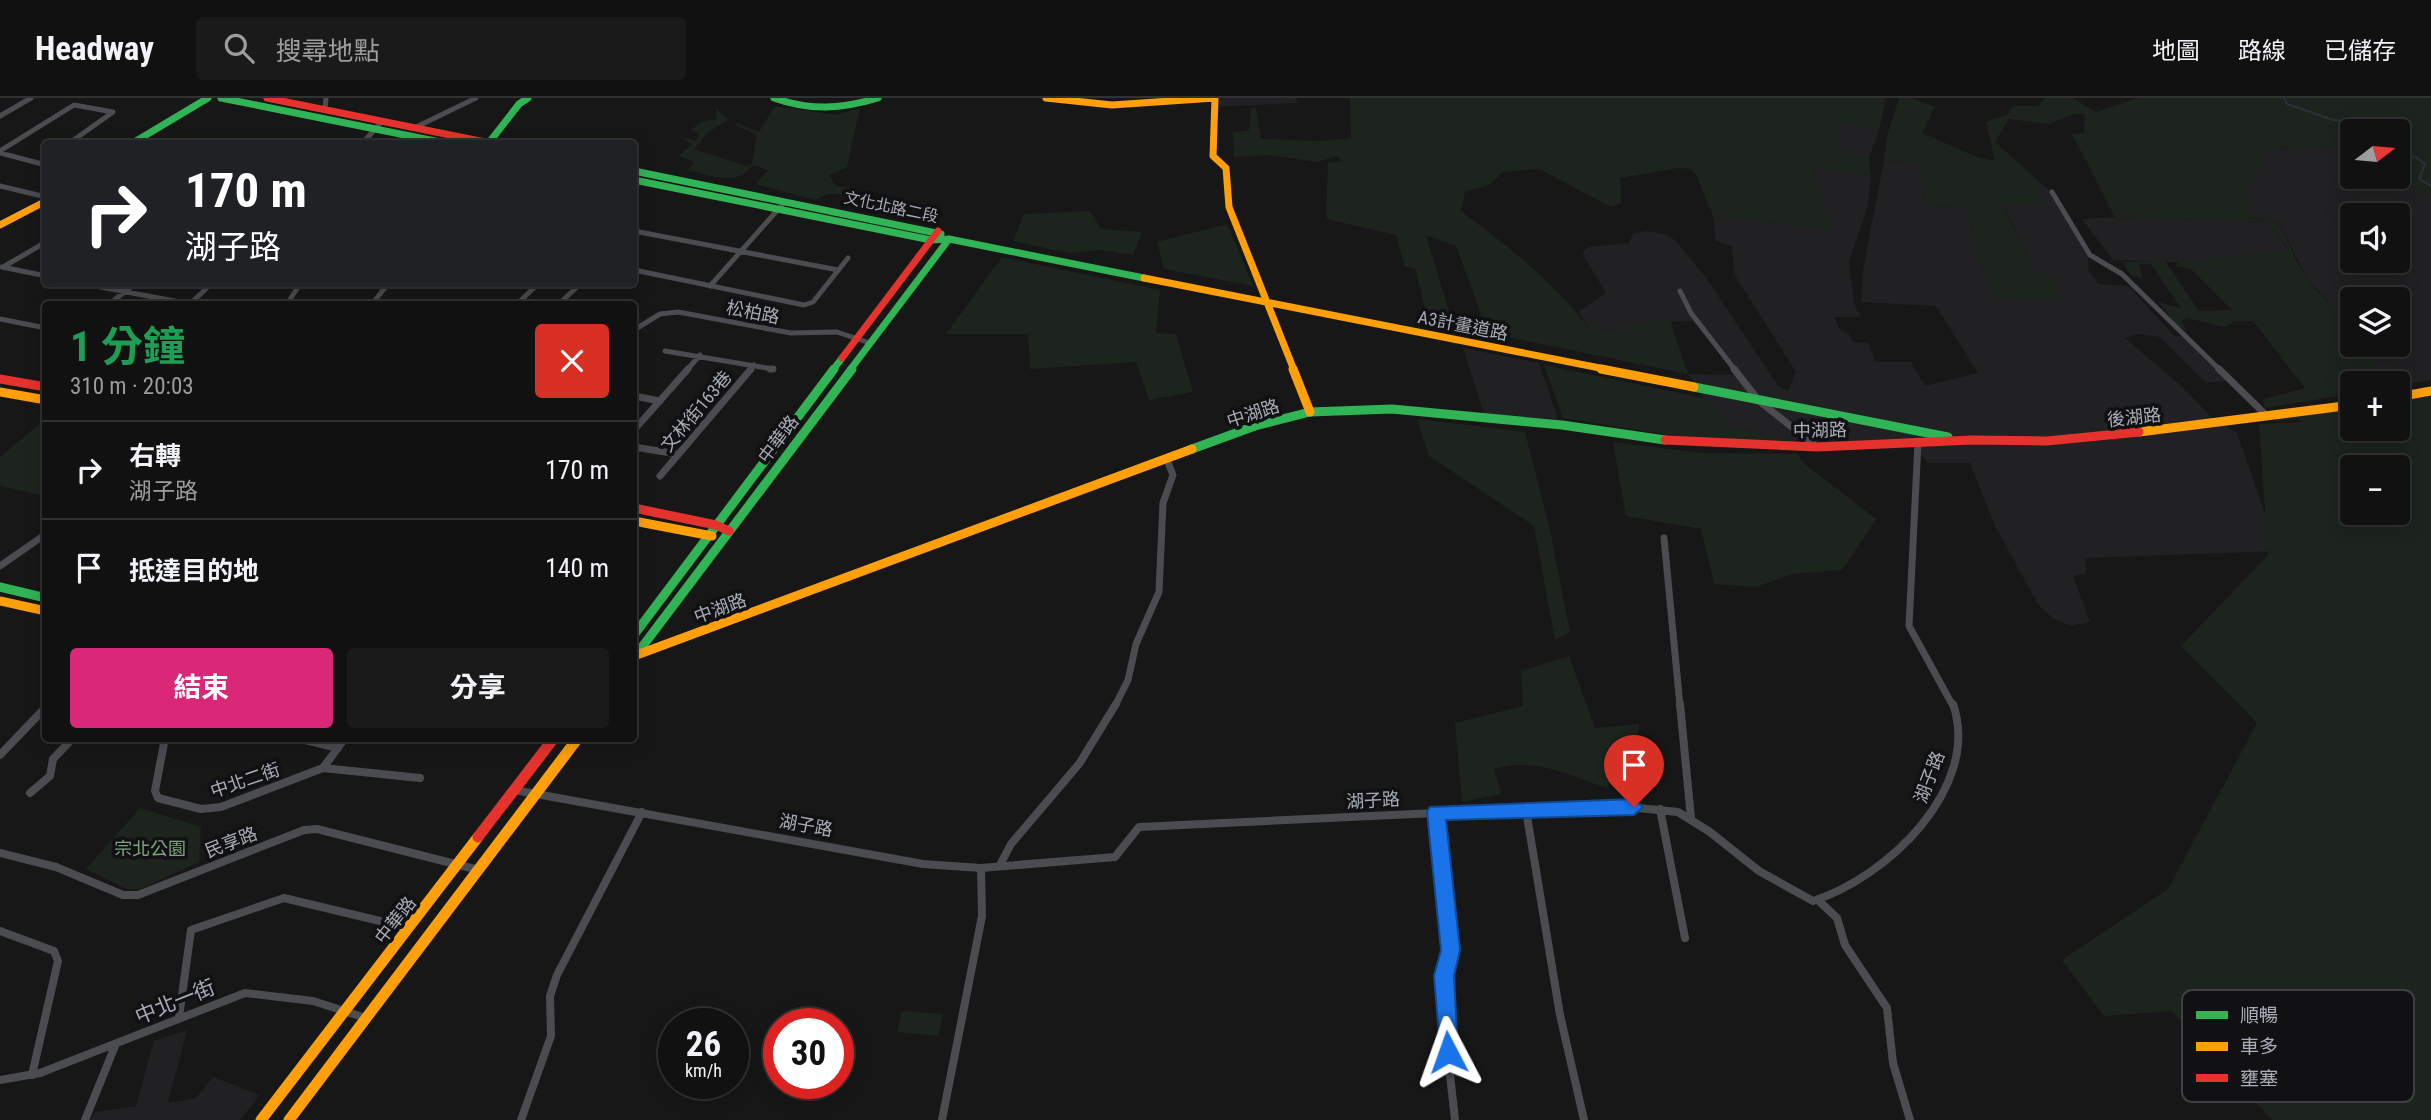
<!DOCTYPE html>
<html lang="zh-TW">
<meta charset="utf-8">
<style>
:root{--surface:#111;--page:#1a1a1a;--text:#f1f3f6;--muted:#9c9d9f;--line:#303131;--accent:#db2777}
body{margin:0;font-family:"Roboto Condensed","Noto Sans TC",sans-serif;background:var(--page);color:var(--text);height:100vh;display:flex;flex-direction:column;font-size:26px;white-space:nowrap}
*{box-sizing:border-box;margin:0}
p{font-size:23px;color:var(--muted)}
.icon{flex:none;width:38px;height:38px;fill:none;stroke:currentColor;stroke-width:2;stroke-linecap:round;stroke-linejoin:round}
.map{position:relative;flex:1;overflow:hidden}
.sheet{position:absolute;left:42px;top:203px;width:595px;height:441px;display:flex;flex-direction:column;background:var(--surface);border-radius:7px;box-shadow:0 4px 18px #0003,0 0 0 2px var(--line)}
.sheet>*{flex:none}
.hud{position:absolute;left:42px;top:42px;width:595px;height:147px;border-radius:7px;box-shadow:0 4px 18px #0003,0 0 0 2px var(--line);background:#202124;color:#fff;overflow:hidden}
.needle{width:46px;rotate:74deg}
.tools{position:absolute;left:2340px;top:21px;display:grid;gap:14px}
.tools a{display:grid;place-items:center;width:70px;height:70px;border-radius:7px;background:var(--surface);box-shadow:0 4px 18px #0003,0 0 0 2px var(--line);font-size:35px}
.speed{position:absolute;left:658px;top:910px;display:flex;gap:14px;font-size:35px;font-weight:700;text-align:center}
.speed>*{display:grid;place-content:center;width:91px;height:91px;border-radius:50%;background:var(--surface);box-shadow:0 4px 18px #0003,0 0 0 2px var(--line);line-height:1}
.speed small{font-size:18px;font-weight:400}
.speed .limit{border:10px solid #d22;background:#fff;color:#111}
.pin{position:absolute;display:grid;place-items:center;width:60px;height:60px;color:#fff;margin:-72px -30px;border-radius:50% 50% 50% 0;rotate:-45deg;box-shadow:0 0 7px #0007}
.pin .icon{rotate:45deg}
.me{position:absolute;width:77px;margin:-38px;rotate:356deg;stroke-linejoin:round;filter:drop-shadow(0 0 5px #0008)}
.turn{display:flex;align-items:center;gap:24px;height:147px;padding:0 28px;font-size:32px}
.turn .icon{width:91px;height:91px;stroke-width:2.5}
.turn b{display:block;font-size:49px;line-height:60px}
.round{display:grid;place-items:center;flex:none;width:74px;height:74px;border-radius:7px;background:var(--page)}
.headline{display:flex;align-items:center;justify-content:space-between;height:119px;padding:0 28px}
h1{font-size:42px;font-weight:700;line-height:52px;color:#1e9e55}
.button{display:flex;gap:14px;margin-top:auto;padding:14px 28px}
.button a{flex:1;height:80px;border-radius:7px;background:var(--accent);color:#fff;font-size:28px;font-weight:700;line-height:80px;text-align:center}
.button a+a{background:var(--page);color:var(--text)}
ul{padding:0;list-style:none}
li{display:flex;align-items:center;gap:21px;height:98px;padding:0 28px;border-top:2px solid var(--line)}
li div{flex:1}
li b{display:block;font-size:26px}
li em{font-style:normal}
header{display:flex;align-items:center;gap:42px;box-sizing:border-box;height:98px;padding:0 35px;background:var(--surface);border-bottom:2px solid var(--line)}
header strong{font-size:33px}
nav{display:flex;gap:38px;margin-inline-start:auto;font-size:24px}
.search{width:490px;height:63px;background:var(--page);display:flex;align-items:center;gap:18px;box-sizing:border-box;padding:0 24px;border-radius:7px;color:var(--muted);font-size:26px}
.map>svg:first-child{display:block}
.built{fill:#212123;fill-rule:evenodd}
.green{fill:#1d241e;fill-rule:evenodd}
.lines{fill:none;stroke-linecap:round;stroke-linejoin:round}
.stream{stroke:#2a3239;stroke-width:2}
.street-far2{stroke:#4b4c50;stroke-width:5}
.street-far1{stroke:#4b4c50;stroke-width:7}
.street{stroke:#4b4c50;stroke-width:8}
.fast-far1{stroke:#30b455;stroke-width:7}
.fast{stroke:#30b455;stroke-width:9}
.slow-far2{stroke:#ff9f0a;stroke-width:7}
.slow-far1{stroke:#ff9f0a;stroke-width:9}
.slow{stroke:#ff9f0a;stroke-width:11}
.jam-far2{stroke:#e5322d;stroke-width:7}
.jam-far1{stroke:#e5322d;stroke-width:9}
.jam{stroke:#e5322d;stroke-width:11}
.route{fill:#1a73e8;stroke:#114b97;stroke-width:2}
.labels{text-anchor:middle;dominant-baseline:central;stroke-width:7;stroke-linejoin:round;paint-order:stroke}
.far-street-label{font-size:16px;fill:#a8adb8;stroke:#111113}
.street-label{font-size:18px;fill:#a8adb8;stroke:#111113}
.park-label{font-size:18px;fill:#7fa381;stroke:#111113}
.near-street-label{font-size:21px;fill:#a8adb8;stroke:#111113}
.key{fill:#111113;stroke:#3e4045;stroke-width:2}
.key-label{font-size:19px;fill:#a8adb8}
</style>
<header>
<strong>Headway</strong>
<div class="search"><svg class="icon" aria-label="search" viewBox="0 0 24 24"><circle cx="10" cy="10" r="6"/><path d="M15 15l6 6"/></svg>搜尋地點</div>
<nav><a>地圖</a><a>路線</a><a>已儲存</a></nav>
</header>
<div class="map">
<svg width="2431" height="1022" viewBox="0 0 2431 1022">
<rect width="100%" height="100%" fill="#171717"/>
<path class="built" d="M 1211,0 L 1296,0 L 1298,5 L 1212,9 Z
M 1837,22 L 1879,32 L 1869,60 L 1836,52 Z
M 2288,48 L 2294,55 L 2314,48 L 2342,49 L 2352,79 L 2393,79 L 2399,84 L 2431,97 L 2431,282 L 2398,288 L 2359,247 L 2398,247 L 2398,201 L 2352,201 L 2352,240 L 2329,205 L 2306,179 L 2279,125 L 2249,119 L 2245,103 L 2263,60 ZM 2352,117 L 2398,117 L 2398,163 L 2352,163 Z
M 1884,62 L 1920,65 L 1926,108 L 1959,109 L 1967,112 L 1989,193 L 2034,173 L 2003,106 L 2044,107 L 2035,90 L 2044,88 L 2053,94 L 2088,159 L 2089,173 L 2099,186 L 2129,188 L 2174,238 L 2186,238 L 2227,283 L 2206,285 L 2160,239 L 2137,236 L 2125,240 L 2187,293 L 2210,318 L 2237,335 L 2278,453 L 2085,460 L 2086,476 L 2073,478 L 2090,524 L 2071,528 L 2054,521 L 2039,508 L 1995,428 L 1970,365 L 1928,365 L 1910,342 L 1812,351 L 1797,343 L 1734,330 L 1704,300 L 1688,276 L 1736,277 L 1693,223 L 1629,225 L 1628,231 L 1590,232 L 1578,214 L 1606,195 L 1582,155 L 1589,149 L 1628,145 L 1634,135 L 1647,133 L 1664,136 L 1675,142 L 1707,181 L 1778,288 L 1788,293 L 1796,274 L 1734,176 L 1732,148 L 1716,143 L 1713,118 L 1832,132 L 1813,71 L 1871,78 L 1867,111 L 1849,163 L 1854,206 L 1861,219 L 1834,219 L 1839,231 L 1849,236 L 1853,244 L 1868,245 L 1876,264 L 1911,264 L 1925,288 L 1978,275 L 1936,208 L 1861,204 L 1863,172 Z
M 2115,119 L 2268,124 L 2289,153 L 2178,164 L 2113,162 L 2082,121 Z
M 1463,250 L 1539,265 L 1558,321 L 1484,316 Z
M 187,932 L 168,1005 L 196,1000 L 213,979 L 260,997 L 240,1022 L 90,1022 L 95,1014 L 136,1008 L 154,943 Z"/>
<path class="green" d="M 1350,0 L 1886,0 L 1879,32 L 1837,23 L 1837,52 L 1869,60 L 1871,78 L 1813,71 L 1832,132 L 1713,118 L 1696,77 L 1691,71 L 1678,70 L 1620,80 L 1621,105 L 1611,109 L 1539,71 L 1503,74 L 1489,87 L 1465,94 L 1461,113 C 1507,148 1556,185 1590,232 L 1628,231 L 1628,225 L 1670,222 L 1688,276 L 1488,235 L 1456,148 L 1426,137 L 1451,220 L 1428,222 L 1415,170 L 1405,169 L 1396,137 L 1326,121 L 1328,65 L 1342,63 L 1337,58 L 1317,64 L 1269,57 L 1234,59 L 1233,35 L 1249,32 L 1251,11 L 1256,10 L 1261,41 L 1319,43 L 1351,40 Z
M 1899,0 L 1911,0 L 1935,9 L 1922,35 L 1977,59 L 1995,63 L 1986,24 L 2008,16 L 2013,8 L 2038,8 L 2045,0 L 2073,0 L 2096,14 L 2138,0 L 2431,0 L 2431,97 L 2399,84 L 2393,79 L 2398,79 L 2398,33 L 2352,33 L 2352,55 L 2347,54 L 2352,74 L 2348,74 L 2340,54 L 2342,49 L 2314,48 L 2294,55 L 2287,48 L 2263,60 L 2246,102 L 2251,105 L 2249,119 L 2278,125 C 2288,142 2295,163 2306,179 C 2318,196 2352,225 2352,247 L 2359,247 L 2396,285 L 2352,285 L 2352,296 L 2265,310 L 2263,301 L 2305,290 L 2253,223 L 2235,223 L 2224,229 L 2187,220 L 2181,223 L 2187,233 L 2178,228 L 2158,204 L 2181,210 L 2151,166 L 2139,166 L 2143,181 L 2131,177 L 2123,164 L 2165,163 L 2199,213 L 2232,212 L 2191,171 L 2175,168 L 2178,164 L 2289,152 L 2268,124 L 2115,119 L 2072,36 L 2084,35 L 2085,16 L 2074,16 L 2049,26 L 2009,21 L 1995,44 L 2044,88 L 2035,90 L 2044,107 L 2003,107 L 2034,173 L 2056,182 L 2059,191 L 2058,202 L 1996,201 L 1989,193 L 1967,112 L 1959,109 L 1926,108 L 1920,65 L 1884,62 L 1888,35 Z
M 775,8 L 836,17 L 860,10 L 847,69 L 829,77 L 836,88 L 854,90 L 864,97 L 828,96 L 815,102 L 756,86 L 768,72 L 753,67 C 736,90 712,77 687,72 L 695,64 L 679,58 L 692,46 L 679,38 L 696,43 L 699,35 L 691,32 L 701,24 L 717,21 L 716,10 L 728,22 L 707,35 L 694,51 L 747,68 L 752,66 L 757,37 L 735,27 L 738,25 L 759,34 Z
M 1090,113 L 1101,131 L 1142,134 L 1133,157 L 1100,152 L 1070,155 L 1013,143 L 1024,116 Z
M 1227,126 L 1253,188 L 1164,171 L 1157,144 Z
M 1002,159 L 1160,192 L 1156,235 L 1176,236 L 1193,294 L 1149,302 L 1136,264 L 1030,271 L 1028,236 L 946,236 Z
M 1544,267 L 1704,300 L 1734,330 L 1797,343 L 1688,340 L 1563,320 Z
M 2431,294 L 2431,1022 L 2272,1022 L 2172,913 L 2104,918 L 2062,862 L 2168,791 L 2257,625 L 2181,548 L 2268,457 L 2259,326 L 2302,324 L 2297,321 L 2276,323 L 2275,320 L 2352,308 L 2352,331 L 2398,331 L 2398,300 ZM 2352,369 L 2398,369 L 2398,415 L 2352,415 Z
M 45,321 L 45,398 L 0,388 L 0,359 Z
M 1417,321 L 1525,334 L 1550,432 L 1570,534 L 1555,542 L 1534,428 L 1429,358 Z
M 1613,344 L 1701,355 L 1798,356 L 1802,364 L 1876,421 L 1842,472 L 1792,476 L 1756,489 L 1714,486 L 1701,431 L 1626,418 Z
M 1569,558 L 1595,630 L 1639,626 L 1638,647 L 1614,660 L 1608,691 C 1570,677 1534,659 1494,671 L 1501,696 L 1462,704 L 1455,625 L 1523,608 L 1521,573 Z
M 140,710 L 201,729 L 199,764 L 140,791 L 127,791 L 86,771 Z
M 902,913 L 943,916 L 938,938 L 897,934 Z"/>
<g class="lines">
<path class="stream" d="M 2284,0 L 2287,6 L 2333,22 L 2366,25 L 2370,33
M 2398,56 L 2416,59 L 2425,66 L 2419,81 L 2431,88"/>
<path class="street-far2" d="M 325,11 L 326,0
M 0,18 L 31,0
M 414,30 L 476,0
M 362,46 L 382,23
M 0,53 L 74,7 L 113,14 L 68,46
M 0,55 L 46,67
M 0,88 L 46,99
M 2052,94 L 2090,157 L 2122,176 L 2220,272
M 634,133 L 838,172
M 2,169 L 46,178
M 3,169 L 46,144
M 634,172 L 804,207 L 813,204 L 848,160
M 85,186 L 190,206
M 710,188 L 783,106
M 1680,193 L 1691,215 L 1735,272
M 560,205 L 580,186
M 109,206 L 135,186
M 190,206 L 211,186
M 287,206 L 300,186
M 372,206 L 388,186
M 517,206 L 538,186
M 0,221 L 46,230
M 634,232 L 660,216 L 678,214 L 791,235 L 837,234 L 870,245
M 665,253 L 773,271
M 687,272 L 700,257
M 750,272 L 754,267"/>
<path class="street-far1" d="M 770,271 L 773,271
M 1734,271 L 1759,303 L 1817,349
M 2219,271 L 2267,318
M 634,298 L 660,303
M 634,332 L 688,271
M 1918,344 L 1909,528 L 1953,608
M 634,349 L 677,356
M 660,378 L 751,271
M 1664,440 L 1680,608
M 0,468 L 46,436
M 1115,608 L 1128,582 L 1136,546 L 1159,494 L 1163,405 L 1173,377 L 1167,362"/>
<path class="street" d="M 1680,606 L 1691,720
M 165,640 L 155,693 L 158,700 L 201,711 L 221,709 L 323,670 L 345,640
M 297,640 L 338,650
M 0,657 L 46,609
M 323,670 L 420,680
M 514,692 L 923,766 L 981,770 L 1115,759 L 1139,729 L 1607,707 L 1678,714 L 1710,734 L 1759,773 L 1813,803 C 1886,780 1982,690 1953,606
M 30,695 L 50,678 L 53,661 L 73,640
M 1660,711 L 1685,840
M 1526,712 L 1560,917 L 1584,1022
M 1436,714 L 1451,852 L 1444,878 L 1445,931 L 1455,1022
M 0,755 L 56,769 L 123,797 L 138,797 L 304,732 L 317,731 L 479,772
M 1000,767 L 1011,746 L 1079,666 L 1116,606
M 1819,803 L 1837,820 L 1845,847 L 1887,910 L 1893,965 L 1910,1022
M 0,833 L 54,853 L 58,863 L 32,977
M 179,919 L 191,832 L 284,800 L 409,830
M 0,982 L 40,975 L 245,895 L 313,903 L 366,920
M 85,1022 L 115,948
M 521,1022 L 551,938 L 550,898 L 557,877 L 642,714
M 942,1022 L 982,818 L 981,770"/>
<path class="fast-far1" d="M 221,0 L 450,46
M 774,0 C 810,13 842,11 878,0
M 131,46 L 208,0
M 488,46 L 519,6 L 528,0
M 634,73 L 941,136
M 634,82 L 931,142 L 949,141 L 1144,180
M 833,272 L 842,260
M 850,272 L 949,141"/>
<path class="fast" d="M 1694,289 L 1948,339
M 1192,351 L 1255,328 L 1310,314 L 1392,311 L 1562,327 L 1665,342
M 0,489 L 46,500
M 634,537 L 834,271
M 636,557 L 852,271"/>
<path class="slow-far2" d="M 1046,0 L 1112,7 L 1215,0 L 1213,58 L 1226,70 L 1229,109 L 1294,272
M 0,127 L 46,103
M 1144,180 L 1610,272"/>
<path class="slow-far1" d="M 1293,271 L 1310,314
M 1601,271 L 1694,289
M 0,294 L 46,302
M 2398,299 L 2431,293
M 2139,334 L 2352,307
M 634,423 L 712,438
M 0,503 L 46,513
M 634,558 L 1192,351"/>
<path class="slow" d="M 261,1022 L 478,739
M 289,1022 L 578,640"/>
<path class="jam-far2" d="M 267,0 L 495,46
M 842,260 L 938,133"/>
<path class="jam-far1" d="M 0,281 L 46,289
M 1665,342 L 1817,349 L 1972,342 L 2047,343 L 2139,334
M 634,410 L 716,427 L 729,433"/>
<path class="jam" d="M 478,739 L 554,640"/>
</g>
<path class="route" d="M 1634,701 L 1643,709 L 1634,717 L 1446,722 L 1460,852 L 1454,878 L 1458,954 L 1455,961 L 1448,964 L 1441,961 L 1434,878 L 1441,852 L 1427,714 L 1430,709 Z"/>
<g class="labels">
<g class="far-street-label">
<text transform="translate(891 109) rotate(12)">文化北路二段</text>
</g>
<g class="street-label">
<text transform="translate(753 214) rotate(11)">松柏路</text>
<text transform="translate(1463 227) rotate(11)">A3計畫道路</text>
<text transform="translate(696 313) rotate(-50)">文林街163巷</text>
<text transform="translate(1253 315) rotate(-18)">中湖路</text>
<text transform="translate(2134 319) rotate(-6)">後湖路</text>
<text transform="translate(1820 332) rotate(-1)">中湖路</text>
<text transform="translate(778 341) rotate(-53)">中華路</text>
<text transform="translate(720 510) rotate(-20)">中湖路</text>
<text transform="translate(1929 679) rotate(-69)">湖子路</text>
<text transform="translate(245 682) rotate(-19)">中北二街</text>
<text transform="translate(1373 702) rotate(-3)">湖子路</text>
<text transform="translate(806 727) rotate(10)">湖子路</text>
<text transform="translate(231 744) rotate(-21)">民享路</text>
<text transform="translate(395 822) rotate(-52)">中華路</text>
</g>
<g class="park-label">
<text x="150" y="750">宗北公園</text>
</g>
<g class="near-street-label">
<text transform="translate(175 904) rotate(-22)">中北一街</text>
</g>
</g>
<rect x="2182" y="892" width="232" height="112" rx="10" class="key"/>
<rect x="2196" y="913" width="32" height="8" fill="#30b455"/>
<rect x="2196" y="944" width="32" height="9" fill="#ff9f0a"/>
<rect x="2196" y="976" width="32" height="8" fill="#e5322d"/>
<g class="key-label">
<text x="2240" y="924">順暢</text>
<text x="2240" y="955">車多</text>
<text x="2240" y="987">壅塞</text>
</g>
</svg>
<div class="tools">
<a><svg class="needle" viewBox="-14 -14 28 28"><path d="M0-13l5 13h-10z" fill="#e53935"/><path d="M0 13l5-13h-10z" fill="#9c9d9f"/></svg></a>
<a><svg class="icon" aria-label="sound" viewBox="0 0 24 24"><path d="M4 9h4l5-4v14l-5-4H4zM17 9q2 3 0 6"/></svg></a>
<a><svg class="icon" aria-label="layers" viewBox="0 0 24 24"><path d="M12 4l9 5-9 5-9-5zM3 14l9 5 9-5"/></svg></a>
<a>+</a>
<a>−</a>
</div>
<div class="speed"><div>26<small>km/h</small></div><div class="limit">30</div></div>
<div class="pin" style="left:1634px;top:709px;background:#d93025"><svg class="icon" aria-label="arrive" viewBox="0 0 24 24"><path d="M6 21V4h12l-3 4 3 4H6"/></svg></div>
<svg class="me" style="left:1448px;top:954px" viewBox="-20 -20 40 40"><path d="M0-17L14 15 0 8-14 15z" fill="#1a73e8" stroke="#fff" stroke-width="4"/></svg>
<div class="hud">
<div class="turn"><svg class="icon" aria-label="right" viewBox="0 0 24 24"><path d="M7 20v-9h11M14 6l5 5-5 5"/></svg><div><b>170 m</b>湖子路</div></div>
</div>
<section class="sheet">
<div class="headline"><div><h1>1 分鐘</h1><p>310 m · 20:03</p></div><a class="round" style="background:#d93025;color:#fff"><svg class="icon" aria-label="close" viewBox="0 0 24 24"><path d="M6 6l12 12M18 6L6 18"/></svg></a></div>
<ul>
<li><svg class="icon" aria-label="right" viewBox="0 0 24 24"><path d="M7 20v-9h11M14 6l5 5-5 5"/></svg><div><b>右轉</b><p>湖子路</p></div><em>170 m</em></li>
<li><svg class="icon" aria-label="arrive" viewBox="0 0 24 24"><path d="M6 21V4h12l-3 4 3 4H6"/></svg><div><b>抵達目的地</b></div><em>140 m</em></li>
</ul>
<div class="button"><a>結束</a><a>分享</a></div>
</section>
</div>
